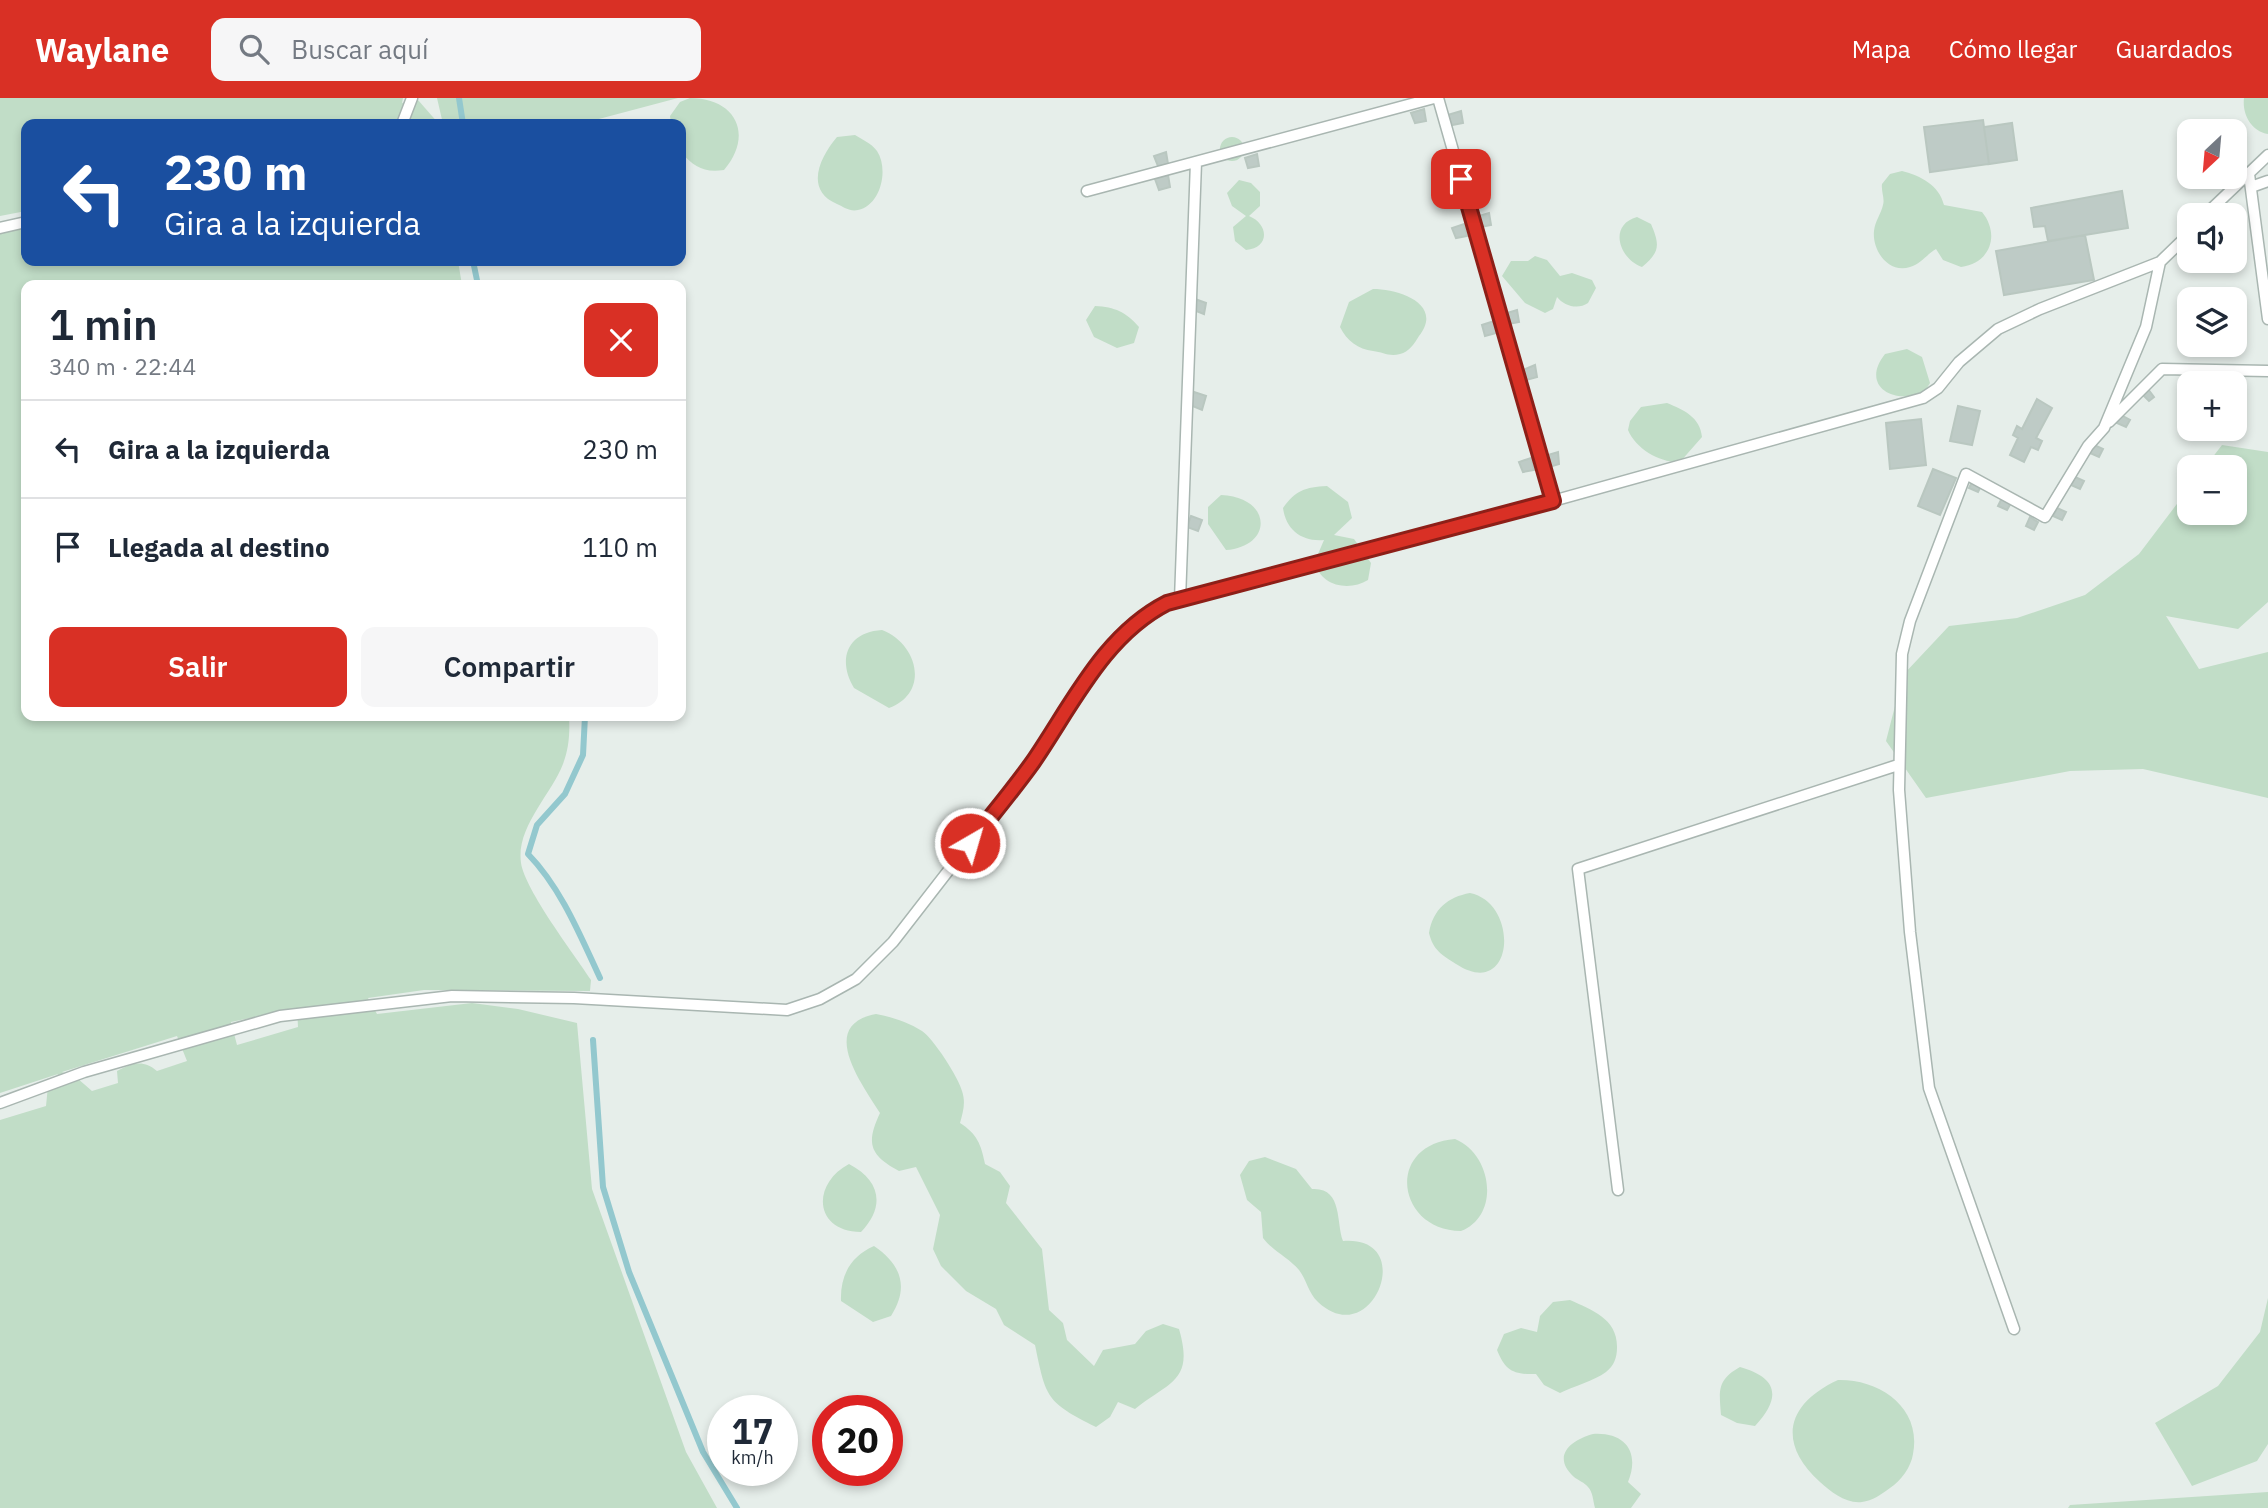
<!DOCTYPE html>
<html lang="es">
<meta charset="utf-8">
<style>
:root{--surface:#fff;--page:#f6f6f7;--text:#1f2937;--muted:#747a83;--line:#e0e1e3;--accent:#d93025}
body{margin:0;font-family:"IBM Plex Sans",sans-serif;background:var(--page);color:var(--text);height:100vh;display:flex;flex-direction:column;font-size:26px;white-space:nowrap}
*{box-sizing:border-box;margin:0}
p{font-size:23px;color:var(--muted)}
.icon{flex:none;width:38px;height:38px;fill:none;stroke:currentColor;stroke-width:2;stroke-linecap:round;stroke-linejoin:round}
.map{position:relative;flex:1;overflow:hidden}
.sheet{position:absolute;left:21px;top:182px;width:665px;height:441px;display:flex;flex-direction:column;background:var(--surface);border-radius:14px;box-shadow:0 4px 10px #0003}
.sheet>*{flex:none}
.top-card{position:absolute;left:21px;top:21px;width:665px;height:147px;border-radius:14px;box-shadow:0 4px 10px #0003;background:#1a4fa0;color:#fff;overflow:hidden}
.needle{width:46px;rotate:206deg}
.buttons{position:absolute;left:2177px;top:21px;display:grid;gap:14px}
.buttons a{display:grid;place-items:center;width:70px;height:70px;border-radius:14px;background:var(--surface);box-shadow:0 4px 10px #0003;font-size:35px}
.speed{position:absolute;left:707px;top:1297px;display:flex;gap:14px;font-size:35px;font-weight:700;text-align:center}
.speed>*{display:grid;place-content:center;width:91px;height:91px;border-radius:50%;background:var(--surface);box-shadow:0 4px 10px #0003;line-height:1}
.speed small{font-size:18px;font-weight:400}
.speed .limit{border:10px solid #d22;background:#fff;color:#111}
.pin{position:absolute;display:grid;place-items:center;width:60px;height:60px;color:#fff;margin:-30px;border-radius:14px;box-shadow:0 4px 10px #0006}
.me{position:absolute;width:77px;margin:-38px;rotate:38deg;stroke-linejoin:round;filter:drop-shadow(0 0 5px #0008)}
.turn{display:flex;align-items:center;gap:24px;height:147px;padding:0 28px;font-size:32px}
.turn .icon{width:91px;height:91px;stroke-width:2.5}
.turn b{display:block;font-size:49px;line-height:60px}
.round{display:grid;place-items:center;flex:none;width:74px;height:74px;border-radius:14px;background:var(--page)}
.overview{display:flex;align-items:center;justify-content:space-between;height:119px;padding:0 28px}
h1{font-size:42px;font-weight:600;line-height:52px}
.cta{display:flex;gap:14px;margin-top:auto;padding:14px 28px}
.cta a{flex:1;height:80px;border-radius:14px;background:var(--accent);color:#fff;font-size:28px;font-weight:600;line-height:80px;text-align:center}
.cta a+a{background:var(--page);color:var(--text)}
ul{padding:0;list-style:none}
li{display:flex;align-items:center;gap:21px;height:98px;padding:0 28px;border-top:2px solid var(--line)}
li div{flex:1}
li b{display:block;font-size:26px}
li em{font-style:normal}
header{display:flex;align-items:center;gap:42px;box-sizing:border-box;height:98px;padding:0 35px;background:var(--accent);color:#fff}
header strong{font-size:33px}
nav{display:flex;gap:38px;margin-inline-start:auto;font-size:24px}
.search{width:490px;height:63px;background:var(--page);display:flex;align-items:center;gap:18px;box-sizing:border-box;padding:0 24px;border-radius:14px;color:var(--muted);font-size:26px}
.map>svg:first-child{display:block}
.green{fill:#c1ddc7;fill-rule:evenodd}
.lines{fill:none;stroke-linecap:round;stroke-linejoin:round}
.stream{stroke:#93c8ce;stroke-width:6}
.building{fill:#becbc6;stroke:#b9c7c0;stroke-width:2}
.service-casing{stroke:#a9b6b1;stroke-width:13}
.service{stroke:#fff;stroke-width:10}
.route-casing{stroke:#8d1f18;stroke-width:18}
.route{stroke:#d93025;stroke-width:12}
</style>
<header>
<strong>Waylane</strong>
<div class="search"><svg class="icon" aria-label="search" viewBox="0 0 24 24"><circle cx="10" cy="10" r="6"/><path d="M15 15l6 6"/></svg>Buscar aquí</div>
<nav><a>Mapa</a><a>Cómo llegar</a><a>Guardados</a></nav>
</header>
<div class="map">
<svg width="2268" height="1410" viewBox="0 0 2268 1410">
<rect width="100%" height="100%" fill="#e6eeea"/>
<path class="green" d="M 0,0 L 403,0 L 402,5 L 418,2 L 439,26 L 26,26 L 26,113 L 0,118 Z
M 437,0 L 678,0 L 580,26 L 443,26 Z
M 690,0 C 736,0 754,37 724,72 C 704,75 694,69 681,54 L 681,26 L 671,26 L 670,18 L 680,4 Z
M 2244,0 L 2268,0 L 2268,36 C 2251,33 2242,16 2244,0 Z
M 855,37 C 863,42 871,45 877,53 C 889,71 881,107 858,112 C 850,114 844,109 837,106 C 804,92 820,59 837,39 Z
M1220 51a12 12 0 1 1 24 0a12 12 0 1 1-24 0Z
M 1902,73 C 1921,78 1939,87 1944,107 L 1982,114 C 2000,136 1991,165 1961,169 L 1943,162 L 1936,151 C 1927,156 1921,166 1910,169 C 1888,176 1872,152 1874,133 C 1875,123 1881,116 1883,107 C 1885,101 1881,93 1882,86 L 1890,76 Z
M 1239,82 L 1251,85 L 1260,94 L 1260,108 L 1249,118 C 1269,126 1270,150 1246,152 L 1235,143 L 1233,129 L 1246,118 L 1232,108 L 1227,95 Z
M 1637,119 L 1651,126 C 1660,147 1660,154 1642,169 C 1619,161 1608,127 1637,119 Z
M 26,121 L 26,163 L 458,163 L 462,187 L 26,187 L 26,618 L 569,618 C 570,635 569,650 563,666 C 551,697 516,729 521,765 C 525,792 574,856 591,882 L 590,893 L 424,892 L 368,900 L 377,916 L 472,905 L 518,911 L 577,925 L 592,1091 L 686,1354 L 717,1410 L 0,1410 L 0,1022 L 46,1008 L 48,988 L 58,976 L 0,995 L 0,126 ZM 297,910 L 298,929 L 237,947 L 231,924 ZM 177,938 L 187,963 L 157,973 C 143,961 132,965 117,973 L 118,985 L 92,993 L 77,980 L 62,974 Z
M 1535,158 L 1547,162 L 1560,178 L 1572,175 L 1592,182 L 1596,190 L 1588,205 C 1578,212 1564,208 1557,199 L 1553,211 L 1545,215 L 1525,205 L 1502,178 L 1511,163 L 1528,163 Z
M 1373,191 C 1399,191 1444,206 1419,238 C 1414,246 1409,254 1400,256 C 1389,259 1383,254 1373,253 C 1358,251 1347,243 1340,229 L 1349,204 Z
M 1095,208 C 1115,209 1126,214 1139,229 L 1134,245 L 1117,250 L 1094,239 L 1086,222 Z
M 1907,251 L 1922,259 L 1930,285 L 1925,293 C 1896,308 1859,289 1885,256 Z
M 1667,305 C 1684,312 1700,319 1702,339 L 1680,364 C 1660,365 1636,351 1628,332 L 1630,323 L 1641,309 Z
M 2222,347 L 2268,354 L 2268,504 L 2238,531 L 2166,518 L 2199,571 L 2268,554 L 2268,700 L 2143,671 L 2070,673 L 1926,700 L 1886,643 L 1903,577 L 1949,528 L 2017,520 L 2085,497 L 2139,456 L 2189,390 L 2189,415 L 2235,415 L 2235,369 L 2205,369 Z
M 1327,388 L 1348,404 L 1352,420 L 1334,437 L 1354,441 L 1371,465 L 1368,482 C 1349,494 1319,488 1315,463 L 1324,442 C 1302,444 1286,432 1283,410 C 1295,393 1305,389 1327,388 Z
M 1221,397 C 1272,399 1274,448 1226,452 L 1208,426 L 1208,409 Z
M 882,532 C 917,545 931,594 889,610 L 854,590 C 837,562 847,534 882,532 Z
M 1470,795 C 1520,805 1515,904 1456,866 C 1442,857 1433,852 1429,835 C 1433,811 1448,799 1470,795 Z
M 876,916 C 892,919 908,924 922,933 C 933,940 959,980 962,993 C 966,1005 963,1014 960,1025 C 977,1036 981,1046 985,1066 L 1000,1074 L 1010,1088 L 1006,1105 L 1042,1151 L 1049,1212 L 1063,1225 L 1067,1242 L 1094,1268 L 1103,1252 L 1135,1246 L 1146,1233 L 1163,1226 L 1179,1231 C 1194,1283 1171,1283 1135,1311 L 1118,1304 L 1110,1319 L 1096,1329 C 1046,1304 1046,1300 1035,1247 L 1004,1227 L 996,1211 L 966,1193 L 941,1168 L 933,1151 L 940,1117 L 916,1069 L 899,1073 C 869,1057 866,1045 880,1015 C 862,986 817,927 876,916 Z
M 1455,1041 C 1492,1056 1501,1117 1461,1133 C 1397,1133 1384,1047 1455,1041 Z
M 1265,1059 L 1296,1071 L 1312,1091 C 1343,1089 1336,1125 1343,1143 C 1419,1137 1372,1255 1318,1204 C 1308,1195 1307,1182 1299,1172 C 1289,1160 1273,1153 1263,1140 L 1261,1114 L 1247,1102 L 1240,1077 L 1249,1063 Z
M 849,1066 C 880,1082 886,1108 861,1134 C 814,1134 811,1086 849,1066 Z
M 874,1148 C 902,1167 909,1190 891,1218 L 873,1224 L 841,1203 C 840,1177 851,1158 874,1148 Z
M 2268,1200 L 2268,1346 L 2257,1363 L 2192,1388 L 2155,1325 L 2218,1288 L 2260,1234 Z
M 1570,1202 C 1592,1212 1618,1221 1617,1250 C 1617,1259 1614,1268 1606,1274 C 1594,1283 1574,1288 1560,1295 L 1544,1287 L 1536,1276 C 1513,1277 1505,1272 1497,1252 L 1504,1236 L 1521,1230 L 1537,1234 L 1540,1218 L 1553,1204 Z
M 1740,1269 C 1779,1280 1781,1300 1755,1328 L 1737,1325 L 1721,1317 C 1719,1292 1717,1282 1740,1269 Z
M 1838,1282 C 1879,1281 1922,1309 1913,1356 C 1911,1369 1901,1383 1890,1390 C 1882,1396 1872,1403 1862,1404 C 1846,1406 1831,1394 1820,1384 C 1777,1345 1786,1306 1838,1282 Z
M 1593,1336 C 1626,1334 1640,1355 1628,1384 L 1641,1396 L 1631,1410 L 1595,1410 C 1593,1403 1593,1394 1588,1389 C 1585,1385 1578,1382 1574,1379 C 1551,1358 1571,1342 1593,1336 Z
M 2268,1394 L 2268,1410 L 2068,1410 L 2070,1407 Z"/>
<g class="lines">
<path class="stream" d="M 459,0 L 463,26
M 473,163 L 478,187
M 585,618 L 583,657 L 565,696 L 537,727 L 528,756 C 561,790 580,837 600,880
M 593,942 L 603,1089 L 629,1174 L 703,1354 L 737,1410"/>
</g>
<path class="building" d="M 1424,11 L 1426,23 L 1415,25 L 1411,15 Z
M 1461,13 L 1463,25 L 1452,27 L 1448,17 Z
M 1983,22 L 1989,66 L 1930,74 L 1924,29 Z
M 2012,25 L 2017,62 L 1989,66 L 1984,29 Z
M 1166,54 L 1168,66 L 1158,68 L 1154,58 Z
M 1257,56 L 1259,68 L 1248,70 L 1245,60 Z
M 1168,77 L 1170,89 L 1159,92 L 1155,81 Z
M 2122,93 L 2128,130 L 2048,143 L 2045,128 L 2034,129 L 2031,110 Z
M 1489,115 L 1491,127 L 1480,129 L 1476,119 Z
M 1464,126 L 1467,138 L 1456,140 L 1452,130 Z
M 2085,137 L 2094,182 L 2004,197 L 1996,153 Z
M 1195,201 L 1206,205 L 1204,216 L 1194,212 Z
M 1517,212 L 1519,224 L 1508,226 L 1504,216 Z
M 1494,223 L 1496,235 L 1485,238 L 1482,227 Z
M 1535,267 L 1537,279 L 1526,282 L 1523,272 Z
M 2148,291 L 2154,299 L 2149,303 L 2142,296 Z
M 1194,294 L 1206,298 L 1202,312 L 1190,307 Z
M 2037,301 L 2052,310 L 2036,340 L 2042,343 L 2038,352 L 2031,349 L 2024,364 L 2010,357 L 2018,340 L 2013,337 L 2017,328 L 2022,331 Z
M 1958,308 L 1980,313 L 1972,347 L 1950,343 Z
M 2121,317 L 2130,322 L 2126,329 L 2117,325 Z
M 1921,321 L 1926,367 L 1890,371 L 1886,325 Z
M 2094,347 L 2103,351 L 2099,359 L 2090,355 Z
M 1558,354 L 1559,366 L 1549,369 L 1545,358 Z
M 1531,360 L 1534,372 L 1523,374 L 1519,364 Z
M 1933,371 L 1956,380 L 1940,417 L 1918,408 Z
M 2075,379 L 2084,383 L 2080,391 L 2071,387 Z
M 1973,382 L 1982,386 L 1978,394 L 1969,390 Z
M 2002,400 L 2011,405 L 2007,412 L 1998,408 Z
M 2057,410 L 2066,414 L 2062,422 L 2053,418 Z
M 1191,418 L 1202,422 L 1198,433 L 1187,429 Z
M 2030,419 L 2038,424 L 2034,432 L 2026,428 Z"/>
<g class="lines">
<defs>
<path id="service" d="M 1438,0 L 1553,403
M 402,26 L 412,0
M 2249,76 L 2268,221
M 2251,89 L 2268,83
M 1087,93 L 1434,0
M 2205,117 L 2268,57
M 0,130 L 26,124
M 2109,324 L 2162,271 L 2268,273
M 1180,502 L 1196,64
M 0,1005 L 84,974 L 280,918 L 452,898 L 574,900 L 787,912 L 820,901 L 856,881 L 893,844 L 1031,666 L 1113,546 L 1145,516 L 1167,505 L 1434,436 L 1923,300 L 1938,290 L 1959,264 L 1998,231 L 2040,211 L 2160,164 L 2189,136
M 1618,1092 L 1578,771 L 1898,667
M 2014,1231 L 1929,990 L 1910,834 L 1899,692 L 1902,556 L 1910,523 L 1966,376 L 2045,419 L 2088,348 L 2104,330 L 2146,229 L 2160,164"/>
</defs>
<use href="#service" class="service-casing"/>
<use href="#service" class="service"/>
</g>
<g class="lines">
<defs>
<path id="route" d="M 970,745 C 991,718 1013,692 1033,664 C 1072,607 1104,537 1167,505 L 1553,403 L 1461,81"/>
</defs>
<use href="#route" class="route-casing"/>
<use href="#route" class="route"/>
</g>
</svg>
<div class="buttons">
<a><svg class="needle" viewBox="-14 -14 28 28"><path d="M0-13l5 13h-10z" fill="#e53935"/><path d="M0 13l5-13h-10z" fill="#747a83"/></svg></a>
<a><svg class="icon" aria-label="sound" viewBox="0 0 24 24"><path d="M4 9h4l5-4v14l-5-4H4zM17 9q2 3 0 6"/></svg></a>
<a><svg class="icon" aria-label="layers" viewBox="0 0 24 24"><path d="M12 4l9 5-9 5-9-5zM3 14l9 5 9-5"/></svg></a>
<a>+</a>
<a>−</a>
</div>
<div class="speed"><div>17<small>km/h</small></div><div class="limit">20</div></div>
<div class="pin" style="left:1461px;top:81px;background:#d93025"><svg class="icon" aria-label="arrive" viewBox="0 0 24 24"><path d="M6 21V4h12l-3 4 3 4H6"/></svg></div>
<svg class="me" style="left:970px;top:745px" viewBox="-20 -20 40 40"><circle r="17" fill="#d93025" stroke="#fff" stroke-width="3"/><path d="M0-11L8 9 0 5-8 9z" fill="#fff"/></svg>
<div class="top-card">
<div class="turn"><svg class="icon" aria-label="left" viewBox="0 0 24 24"><path d="M17 20v-9H6M10 6l-5 5 5 5"/></svg><div><b>230 m</b>Gira a la izquierda</div></div>
</div>
<section class="sheet">
<div class="overview"><div><h1>1 min</h1><p>340 m · 22:44</p></div><a class="round" style="background:#d93025;color:#fff"><svg class="icon" aria-label="close" viewBox="0 0 24 24"><path d="M6 6l12 12M18 6L6 18"/></svg></a></div>
<ul>
<li><svg class="icon" aria-label="left" viewBox="0 0 24 24"><path d="M17 20v-9H6M10 6l-5 5 5 5"/></svg><div><b>Gira a la izquierda</b></div><em>230 m</em></li>
<li><svg class="icon" aria-label="arrive" viewBox="0 0 24 24"><path d="M6 21V4h12l-3 4 3 4H6"/></svg><div><b>Llegada al destino</b></div><em>110 m</em></li>
</ul>
<div class="cta"><a>Salir</a><a>Compartir</a></div>
</section>
</div>
